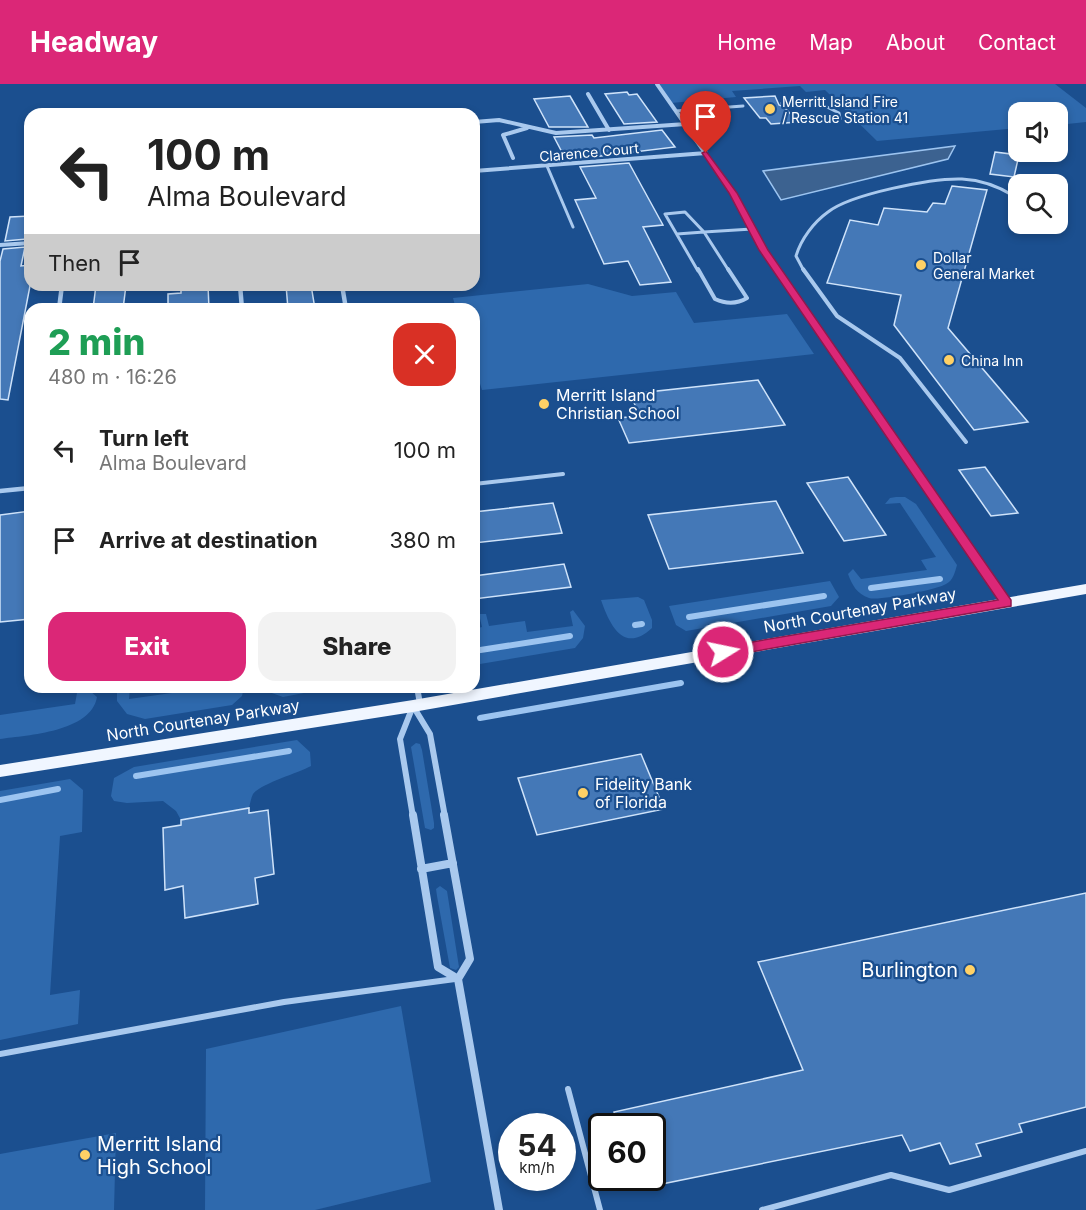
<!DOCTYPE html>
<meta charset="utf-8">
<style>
:root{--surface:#fff;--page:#f2f2f2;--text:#222;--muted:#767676;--accent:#db2777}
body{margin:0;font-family:Inter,sans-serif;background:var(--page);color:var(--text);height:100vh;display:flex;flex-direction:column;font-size:22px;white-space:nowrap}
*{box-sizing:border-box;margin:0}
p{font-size:20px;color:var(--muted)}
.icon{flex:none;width:33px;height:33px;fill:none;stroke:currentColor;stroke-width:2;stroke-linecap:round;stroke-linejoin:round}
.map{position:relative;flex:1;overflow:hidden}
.side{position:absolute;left:24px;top:219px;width:456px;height:390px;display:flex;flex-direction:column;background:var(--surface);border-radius:18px;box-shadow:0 3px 9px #0003}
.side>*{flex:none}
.top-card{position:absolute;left:24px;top:24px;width:456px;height:183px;border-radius:18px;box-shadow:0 3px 9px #0003;background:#fff;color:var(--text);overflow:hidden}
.controls{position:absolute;left:1008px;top:18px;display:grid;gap:12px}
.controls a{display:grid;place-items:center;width:60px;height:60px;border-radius:12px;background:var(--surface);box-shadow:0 3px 9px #0003;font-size:30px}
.speed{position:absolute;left:498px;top:1029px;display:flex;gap:12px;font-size:30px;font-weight:700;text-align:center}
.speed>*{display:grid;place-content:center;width:78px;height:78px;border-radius:50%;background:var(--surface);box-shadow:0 3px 9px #0003;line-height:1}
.speed small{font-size:15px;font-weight:400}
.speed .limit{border:3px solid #111;border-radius:9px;background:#fff;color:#111}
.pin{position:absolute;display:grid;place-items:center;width:51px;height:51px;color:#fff;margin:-62px -26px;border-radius:50% 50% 50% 0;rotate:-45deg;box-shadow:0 0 6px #0007}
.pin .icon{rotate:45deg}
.me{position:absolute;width:66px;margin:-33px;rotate:80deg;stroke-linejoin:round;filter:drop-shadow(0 0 4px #0008)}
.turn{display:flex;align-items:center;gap:21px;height:126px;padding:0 24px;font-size:27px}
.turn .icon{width:78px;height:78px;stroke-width:2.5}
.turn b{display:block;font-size:42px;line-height:51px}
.then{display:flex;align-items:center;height:57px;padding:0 24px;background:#0003;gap:12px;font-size:22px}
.round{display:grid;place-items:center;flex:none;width:63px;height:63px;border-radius:18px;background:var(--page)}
.head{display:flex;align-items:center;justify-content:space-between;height:102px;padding:0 24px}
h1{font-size:36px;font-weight:800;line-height:45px;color:#1e9e55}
.primary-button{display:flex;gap:12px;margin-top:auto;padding:12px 24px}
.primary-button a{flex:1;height:69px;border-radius:18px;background:var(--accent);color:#fff;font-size:24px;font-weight:800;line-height:69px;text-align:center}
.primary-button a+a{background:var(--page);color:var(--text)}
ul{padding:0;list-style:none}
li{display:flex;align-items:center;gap:18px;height:90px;padding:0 24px}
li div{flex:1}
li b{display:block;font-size:22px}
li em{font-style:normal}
header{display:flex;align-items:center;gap:36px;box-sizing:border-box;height:84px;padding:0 30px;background:var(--accent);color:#fff}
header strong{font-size:28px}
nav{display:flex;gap:33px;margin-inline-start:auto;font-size:21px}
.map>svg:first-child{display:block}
.green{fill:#2e69ad}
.water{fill:#3c6290;stroke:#9cc4f0;stroke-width:1.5}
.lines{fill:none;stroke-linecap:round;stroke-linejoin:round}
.stream{stroke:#9cc4f0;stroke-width:6}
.building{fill:#4478b7;stroke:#cfe3fa;stroke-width:1.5}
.service-far2{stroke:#a9c9ee;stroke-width:3}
.service-far1{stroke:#a9c9ee;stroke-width:4}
.service{stroke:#a9c9ee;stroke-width:6}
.minor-far3{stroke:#a9c9ee;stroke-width:4}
.minor-far2{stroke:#a9c9ee;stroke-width:4.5}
.minor-far1{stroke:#a9c9ee;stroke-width:6}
.minor{stroke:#a9c9ee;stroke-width:8}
.primary{fill:#f0f6ff;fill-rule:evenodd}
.route{fill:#db2777;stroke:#8e194d;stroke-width:1.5}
.poi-dot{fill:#ffd166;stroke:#1b4f8f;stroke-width:2}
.labels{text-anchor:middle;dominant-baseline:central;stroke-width:4.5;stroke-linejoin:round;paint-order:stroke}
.far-poi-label{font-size:14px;fill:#fff;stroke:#1b4f8f;text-anchor:start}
.far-street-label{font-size:14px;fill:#fff;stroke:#1b4f8f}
.poi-label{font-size:16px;fill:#fff;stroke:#1b4f8f;text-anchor:start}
.street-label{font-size:16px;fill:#fff;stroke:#1b4f8f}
.near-poi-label{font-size:20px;fill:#fff;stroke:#1b4f8f;text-anchor:end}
</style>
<header>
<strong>Headway</strong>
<nav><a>Home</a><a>Map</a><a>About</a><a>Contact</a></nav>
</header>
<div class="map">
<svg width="1086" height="1126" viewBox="0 0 1086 1126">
<rect width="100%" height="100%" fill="#1b4f8f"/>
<path class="green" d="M 657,0 L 1055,0 L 1086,24 L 1086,38 L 1058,41 L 1058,28 L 1018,28 L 1018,44 L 877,57 L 825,6 L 806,8 L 800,2 L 732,7 L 736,13 L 671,19 Z
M 588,200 L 632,212 L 676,208 L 694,239 L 787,230 L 814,270 L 482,306 L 474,280 L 474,225 L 456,225 L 453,214 Z
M 896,413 L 905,413 L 916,420 L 957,481 C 955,488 953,497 946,500 C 936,506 879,517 869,514 C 857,510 852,501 848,490 L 853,485 L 861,495 L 927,486 L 921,476 L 936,473 L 900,419 L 885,420 L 890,414 Z
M 830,497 L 839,513 L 831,522 L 686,547 L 676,541 L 669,522 Z
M 638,513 L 644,516 L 652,536 L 652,544 C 624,570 610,542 601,516 Z
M 573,526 L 585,542 L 583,554 L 575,564 L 474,581 L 474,545 L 482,543 L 479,530 L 486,530 L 489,542 L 525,537 L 527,548 L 573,542 L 570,528 Z
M 117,603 L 130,603 L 129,615 L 193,606 L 193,603 L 199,603 L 200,606 L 244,603 L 242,612 L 232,621 L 145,635 L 127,630 L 117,617 Z
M 268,603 L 335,603 L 283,613 L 269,608 Z
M 90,607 L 97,613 C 91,648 28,651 0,655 L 0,631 L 75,620 L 77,609 Z
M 297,656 L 310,668 L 311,682 C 298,689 260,700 253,710 C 251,714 250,720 249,724 L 181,736 L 176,727 L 163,717 L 127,719 L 114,717 L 111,712 L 114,694 L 134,683 Z
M 416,659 L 420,660 L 422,666 L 434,739 L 434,744 L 431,746 L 425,744 L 411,663 Z
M 70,695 L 83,706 L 82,748 L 60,752 L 50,911 L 80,906 L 78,940 L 0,956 L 0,707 Z
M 440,802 L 447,807 L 459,883 L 456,886 L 450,884 L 437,812 L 436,805 Z
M 401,922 L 431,1098 L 315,1126 L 205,1126 L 206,965 Z
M 116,1049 L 114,1126 L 0,1126 L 0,1070 Z"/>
<path class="water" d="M 955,62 L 948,75 L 781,116 L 763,87 Z"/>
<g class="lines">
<path class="stream" d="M 871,504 L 940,495
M 689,533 L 824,512
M 635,541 L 642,540
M 474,567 L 570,552
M 480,634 L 681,599
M 136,692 L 289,667
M 0,716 L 58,705"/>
</g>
<path class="building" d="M 627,8 L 629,11 L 637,10 L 657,38 L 624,40 L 605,10 Z
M 570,12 L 588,43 L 549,43 L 534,15 Z
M 775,12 L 779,21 L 784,23 L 798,38 L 771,40 L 766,34 L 760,34 L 744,14 Z
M 662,46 L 675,63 L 577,75 L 575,71 L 564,72 L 554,53 L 592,51 L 594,54 Z
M 995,68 L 1019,71 L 1014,93 L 990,90 Z
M 629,79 L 663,141 L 643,143 L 671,198 L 640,201 L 628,177 L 604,180 L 575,116 L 596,114 L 580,83 Z
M 952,102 L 987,106 L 948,244 L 1028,338 L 974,346 L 894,241 L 901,211 L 827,199 L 850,136 L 878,141 L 884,124 L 927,128 L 933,119 L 945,120 Z
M 30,132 L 27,155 L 5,157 L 10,133 Z
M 25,163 L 21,182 L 30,181 L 30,202 L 8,316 L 0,315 L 0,177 L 3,165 Z
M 96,201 L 126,201 L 123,225 L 93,225 Z
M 208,201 L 209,225 L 168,225 L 168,210 L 181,209 L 181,204 Z
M 286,201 L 311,201 L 315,225 L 288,225 Z
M 758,296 L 785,341 L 629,359 L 618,334 L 640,332 L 630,310 Z
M 985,383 L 1018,429 L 991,432 L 959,386 Z
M 848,393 L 886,451 L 844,457 L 807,399 Z
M 776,417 L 803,469 L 669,485 L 648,431 Z
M 553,419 L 562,449 L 474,459 L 474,428 Z
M 30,427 L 30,535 L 0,538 L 0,431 Z
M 564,480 L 571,503 L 474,515 L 474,492 Z
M 641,670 L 664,725 L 537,751 L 518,694 Z
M 249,724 L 249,729 L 268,726 L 274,790 L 255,794 L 258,820 L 185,834 L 183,802 L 165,806 L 163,744 L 181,741 L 181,736 Z
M 1086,809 L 1086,1023 L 1019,1040 L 1022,1048 L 976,1060 L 981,1072 L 950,1080 L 940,1059 L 910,1067 L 902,1051 L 652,1102 L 652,1042 L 618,1042 L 614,1028 L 803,986 L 758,878 Z"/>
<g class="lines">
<path class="service-far2" d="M 782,19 L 819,19 L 839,29 L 840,35 L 826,39
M 676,27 L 743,22
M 547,82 L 573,143
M 704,148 L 729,187
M 704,148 L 752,145
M 677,150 L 704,148
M 698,187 L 665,130 L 685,128 L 704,148
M 804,187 L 796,172 C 801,155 814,138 828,128 C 851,110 932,94 962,95 C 981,96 998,102 1014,112"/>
<path class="service-far1" d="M 698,185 L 715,215 C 726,220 737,220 747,214 L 728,185
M 803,185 L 837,232 L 900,274 L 966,358
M 474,400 L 563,390"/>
<path class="service" d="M 0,970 L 284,918 L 455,895
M 568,1005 L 600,1126
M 762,1126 L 891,1091 L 949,1106 L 1086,1067"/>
<path class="minor-far3" d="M 657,0 L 733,109 L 778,187
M 588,10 L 609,46
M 474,38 L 499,36 L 556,49 L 686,40
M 513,74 L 503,51 L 527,44
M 474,87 L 706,69
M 0,161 L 30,159"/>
<path class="minor-far2" d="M 777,185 L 942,426
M 240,201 L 242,225
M 342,201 L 346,225
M 59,225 L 62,201
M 0,407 L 30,404"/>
<path class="minor-far1" d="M 941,424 L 1006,519
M 417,603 L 420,620
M 413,622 L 430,650 L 445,733
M 413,733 L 400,655 L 413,622"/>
<path class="minor" d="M 413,731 L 438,883 L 458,895
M 444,731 L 470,875 L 458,895 L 499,1126
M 421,785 L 453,779"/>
<path class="primary" d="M 1086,500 L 1086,510 L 413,628 L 0,693 L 0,681 L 413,616 Z"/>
</g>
<path class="route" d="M 706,67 L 737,109 L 768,166 L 1011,516 L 1011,522 L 723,573 L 718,571 L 716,568 L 723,563 L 998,516 L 759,166 L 729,109 L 702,69 Z"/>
<g class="poi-dot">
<circle cx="770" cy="25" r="6"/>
<circle cx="921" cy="181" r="6"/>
<circle cx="949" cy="276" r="6"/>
<circle cx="544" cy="320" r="6"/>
<circle cx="583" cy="709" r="6"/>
<circle cx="970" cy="886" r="6"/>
<circle cx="85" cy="1071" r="6"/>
</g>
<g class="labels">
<g class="far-poi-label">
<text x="782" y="17">Merritt Island Fire<tspan x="782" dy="16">/ Rescue Station 41</tspan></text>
<text x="933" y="173">Dollar<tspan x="933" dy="16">General Market</tspan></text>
<text x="961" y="276">China Inn</text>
</g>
<g class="far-street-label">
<text transform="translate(589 68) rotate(-5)">Clarence Court</text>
</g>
<g class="poi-label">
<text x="556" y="311">Merritt Island<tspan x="556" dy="18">Christian School</tspan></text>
<text x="595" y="700">Fidelity Bank<tspan x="595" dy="18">of Florida</tspan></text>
</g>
<g class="street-label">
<text transform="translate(860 526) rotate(-10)">North Courtenay Parkway</text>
<text transform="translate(203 636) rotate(-9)">North Courtenay Parkway</text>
</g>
<g class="near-poi-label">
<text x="958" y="886">Burlington</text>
<text x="97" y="1060" text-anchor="start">Merritt Island<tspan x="97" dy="23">High School</tspan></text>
</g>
</g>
</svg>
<div class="controls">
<a><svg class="icon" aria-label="sound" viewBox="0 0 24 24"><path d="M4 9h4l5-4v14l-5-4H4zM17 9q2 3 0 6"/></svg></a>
<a><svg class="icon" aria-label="search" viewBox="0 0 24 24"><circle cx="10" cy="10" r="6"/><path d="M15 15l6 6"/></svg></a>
</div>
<div class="speed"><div>54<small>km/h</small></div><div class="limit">60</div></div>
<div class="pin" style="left:706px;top:69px;background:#d93025"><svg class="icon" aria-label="arrive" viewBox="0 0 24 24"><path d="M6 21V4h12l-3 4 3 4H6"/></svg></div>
<svg class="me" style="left:723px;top:568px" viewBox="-20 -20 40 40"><circle r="17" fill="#db2777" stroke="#fff" stroke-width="3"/><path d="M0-11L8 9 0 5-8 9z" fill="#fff"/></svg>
<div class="top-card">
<div class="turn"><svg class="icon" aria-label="left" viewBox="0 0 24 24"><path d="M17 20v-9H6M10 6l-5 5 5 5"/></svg><div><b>100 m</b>Alma Boulevard</div></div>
<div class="then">Then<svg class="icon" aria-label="arrive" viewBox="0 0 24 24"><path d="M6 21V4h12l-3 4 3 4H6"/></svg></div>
</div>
<section class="side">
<div class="head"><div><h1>2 min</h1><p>480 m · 16:26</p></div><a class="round" style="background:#d93025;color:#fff"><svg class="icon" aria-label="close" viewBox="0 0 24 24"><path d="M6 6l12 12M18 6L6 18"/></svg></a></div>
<ul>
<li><svg class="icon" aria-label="left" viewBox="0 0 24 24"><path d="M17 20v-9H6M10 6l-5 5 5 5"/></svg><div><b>Turn left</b><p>Alma Boulevard</p></div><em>100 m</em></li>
<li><svg class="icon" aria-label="arrive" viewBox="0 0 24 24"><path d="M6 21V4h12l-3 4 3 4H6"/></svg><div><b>Arrive at destination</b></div><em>380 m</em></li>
</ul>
<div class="primary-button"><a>Exit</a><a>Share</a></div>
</section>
</div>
